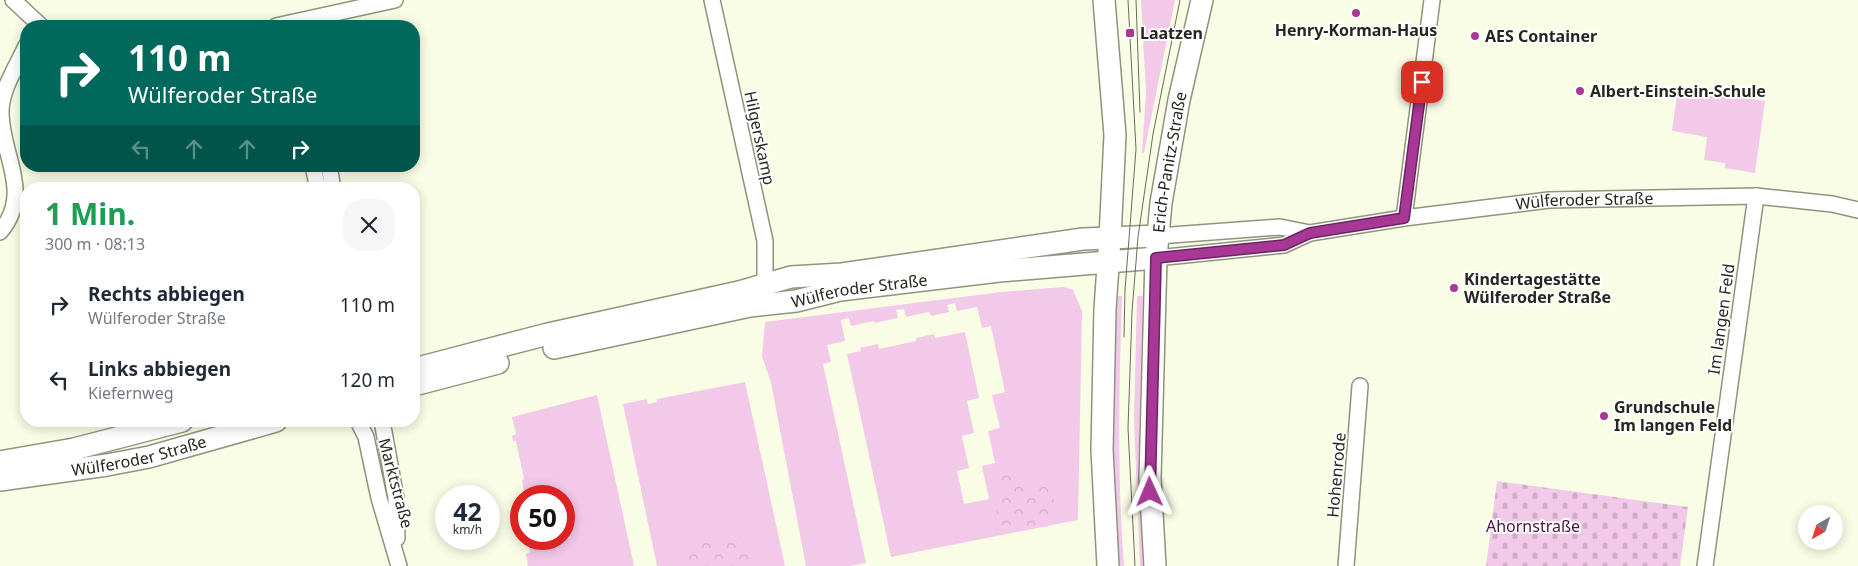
<!DOCTYPE html>
<html lang="de">
<meta charset="utf-8">
<style>
:root{--surface:#fff;--page:#f6f6f7;--text:#1f2937;--muted:#747a83}
body{margin:0;font-family:"Noto Sans",sans-serif;background:var(--page);color:var(--text);height:100vh;display:flex;flex-direction:column;font-size:19px;white-space:nowrap}
*{box-sizing:border-box;margin:0}
p{font-size:16px;color:var(--muted)}
.icon{flex:none;width:28px;height:28px;fill:none;stroke:currentColor;stroke-width:2;stroke-linecap:round;stroke-linejoin:round}
.map{position:relative;flex:1;overflow:hidden}
.drawer{position:absolute;left:20px;top:182px;width:400px;height:245px;display:flex;flex-direction:column;background:var(--surface);border-radius:20px;box-shadow:0 2px 12px #0003}
.drawer>*{flex:none}
.top-card{position:absolute;left:20px;top:20px;width:400px;height:152px;border-radius:20px;box-shadow:0 2px 12px #0003;background:#00695c;color:#fff;overflow:hidden}
.needle{width:32px;rotate:219deg}
.buttons{position:absolute;left:1798px;top:505px;display:grid;gap:10px}
.buttons a{display:grid;place-items:center;width:45px;height:45px;border-radius:50%;background:var(--surface);box-shadow:0 2px 12px #0003;font-size:25px}
.speed{position:absolute;left:435px;top:485px;display:flex;gap:10px;font-size:25px;font-weight:700;text-align:center}
.speed>*{display:grid;place-content:center;width:65px;height:65px;border-radius:50%;background:var(--surface);box-shadow:0 2px 12px #0003;line-height:1}
.speed small{font-size:12px;font-weight:400}
.speed .limit{border:8px solid #d22;background:#fff;color:#111}
.pin{position:absolute;display:grid;place-items:center;width:42px;height:42px;color:#fff;margin:-21px;border-radius:10px;box-shadow:0 2px 8px #0006}
.me{position:absolute;width:55px;margin:-28px;rotate:359deg;stroke-linejoin:round;filter:drop-shadow(0 0 4px #0008)}
.turn{display:flex;align-items:center;gap:18px;height:105px;padding:0 25px;font-size:22px}
.turn .icon{width:65px;height:65px;stroke-width:2.5}
.turn b{display:block;font-size:35px;line-height:42px}
.lanes{display:flex;align-items:center;height:48px;padding:0 25px;background:#0003;justify-content:center;gap:25px;direction:ltr}
.lanes .off{opacity:.35}
.round{display:grid;place-items:center;flex:none;width:52px;height:52px;border-radius:20px;background:var(--page)}
.headline{display:flex;align-items:center;justify-content:space-between;height:85px;padding:0 25px}
h1{font-size:30px;font-weight:700;line-height:38px;color:#1e9e55}
ul{padding:0;list-style:none}
li{display:flex;align-items:center;gap:15px;height:75px;padding:0 25px}
li div{flex:1}
li b{display:block;font-size:19px}
li em{font-style:normal}
.map>svg:first-child{display:block}
.grass{fill:#f2c9e8}
.cemetery{fill:url(#cemetery-stones)}
.park{fill:url(#park-crowns)}
.lines{fill:none;stroke-linecap:round;stroke-linejoin:round}
.street-casing{stroke:#8f947e;stroke-width:18}
.secondary-casing{stroke:#8f947e;stroke-width:24}
.street{stroke:#fff;stroke-width:15}
.secondary{stroke:#fff;stroke-width:21}
.tram{stroke:#6a6c60;stroke-width:1}
.route-casing{stroke:#6d2461;stroke-width:12}
.route{stroke:#a73895;stroke-width:9}
.poi-dot{fill:#a73895;stroke:#fff;stroke-width:2}
.labels{text-anchor:middle;dominant-baseline:central;stroke-width:4;stroke-linejoin:round;paint-order:stroke}
.poi-label{font-size:16px;font-weight:bold;fill:#26271f;stroke:#fff;text-anchor:start}
.street-label{font-size:16px;fill:#26271f;stroke:#fff}
.park-label{font-size:16px;fill:#491140;stroke:#fff}
</style>
<div class="map">
<svg width="1858" height="566" viewBox="0 0 1858 566">
<defs>
<pattern id="cemetery-stones" width="16" height="16" patternUnits="userSpaceOnUse" patternTransform="scale(1.25)"><rect width="16" height="16" fill="#f2c9e8"/><path d="M2 7V4a2 2 0 0 1 4 0v3zM10 15v-3a2 2 0 0 1 4 0v3z" fill="#cfadc7"/></pattern>
<pattern id="park-crowns" width="20" height="18" patternUnits="userSpaceOnUse" patternTransform="scale(1.25)"><rect width="20" height="18" fill="#f2c9e8"/><path d="M2 6a3 3 0 1 1 6 0M12 15a3 3 0 1 1 6 0" fill="none" stroke="#cfadc7"/></pattern>
</defs>
<rect width="100%" height="100%" fill="#f9fde6"/>
<path class="grass" d="M 1141,0 L 1175,0 L 1144,153 L 1142,153 L 1146,93 Z
M 1678,88 L 1765,101 L 1755,173 L 1725,168 L 1725,163 L 1704,160 L 1707,137 L 1672,131 Z
M 1064,287 L 1073,290 L 1082,311 L 1078,520 L 891,557 L 847,354 L 861,351 L 860,348 L 878,344 L 879,349 L 916,341 L 916,338 L 934,334 L 935,338 L 965,332 L 979,398 L 967,401 L 974,433 L 962,436 L 969,468 L 957,471 L 964,504 L 989,499 L 982,466 L 995,463 L 988,431 L 1000,428 L 992,395 L 1005,392 L 991,326 L 982,328 L 977,307 L 957,311 L 955,303 L 947,305 L 949,312 L 931,316 L 929,312 L 906,317 L 904,309 L 896,310 L 898,318 L 875,323 L 874,321 L 851,326 L 849,318 L 841,320 L 845,341 L 827,345 L 831,362 L 823,364 L 866,563 L 849,566 L 806,566 L 771,383 L 762,356 L 765,322 L 1001,292 Z
M 1114,296 L 1122,296 C 1119,386 1117,476 1124,566 L 1115,566 L 1111,463 Z
M 1137,296 L 1143,296 L 1139,449 L 1143,478 L 1148,566 L 1140,566 L 1134,420 Z
M 745,382 L 785,566 L 657,566 L 623,404 L 647,399 L 648,404 L 657,402 L 657,399 Z
M 597,395 L 634,566 L 528,566 L 526,554 L 530,552 L 527,539 L 564,539 L 564,496 L 525,496 L 522,480 L 524,479 L 516,441 L 513,441 L 512,436 L 516,434 L 512,417 Z"/>
<path class="cemetery" d="M 1497,481 L 1688,507 L 1680,566 L 1486,566 Z"/>
<path class="park" d="M 1001,472 L 1056,491 L 1047,527 L 995,525 Z
M 744,535 L 750,566 L 689,566 L 686,547 Z"/>
<g class="lines">
<defs>
<g id="street">
<path d="M 13,0 L 41,26"/>
<path d="M 712,0 L 765,241 L 765,284"/>
<path d="M 276,26 L 395,0"/>
<path d="M 313,166 L 318,189"/>
<path d="M 329,166 L 333,189"/>
<path d="M 1404,218 L 1432,0"/>
<path d="M 0,232 C 34,192 0,154 1,110 C 2,88 17,66 26,46"/>
<path d="M 1158,236 L 1280,227 L 1310,233"/>
<path id="s1" d="M 1156,258 L 1284,245 L 1310,233 L 1404,218 L 1549,200 L 1756,196 L 1832,204 L 1858,210"/>
<path d="M 358,421 L 366,437 L 379,498 L 399,566"/>
<path d="M 382,421 L 396,498 L 397,538"/>
<path d="M 1346,566 L 1360,386"/>
<path d="M 1705,566 L 1756,196"/>
</g>
<g id="secondary">
<path d="M 1104,0 L 1115,135 L 1110,238 L 1105,309 L 1102,450 L 1108,566"/>
<path id="s2" d="M 554,348 L 750,306 L 796,301 L 840,290 L 999,271 L 1156,258"/>
<path d="M 414,369 L 548,334 L 739,292 L 791,277 L 842,274 L 1083,239 L 1158,236"/>
<path d="M 414,385 L 498,363"/>
<path d="M 0,462 L 74,449 L 182,421"/>
<path id="s3" d="M 0,480 L 107,465 L 149,457 L 276,421"/>
<path id="s4" d="M 1155,566 L 1150,478 L 1156,258 L 1161,203 L 1179,100 L 1202,0"/>
</g>
</defs>
<use href="#street" class="street-casing"/>
<use href="#secondary" class="secondary-casing"/>
<use href="#street" class="street"/>
<use href="#secondary" class="secondary"/>
<path class="tram" d="M 1136,0 L 1140,112
M 1124,337 L 1125,290 L 1136,149 L 1128,0
M 1135,566 L 1128,428 L 1132,312 L 1138,237 L 1153,134 L 1180,0"/>
</g>
<g class="lines">
<defs>
<path id="route" d="M 1150,492 L 1156,258 L 1284,245 L 1310,233 L 1404,218 L 1422,82"/>
</defs>
<use href="#route" class="route-casing"/>
<use href="#route" class="route"/>
</g>
<g class="poi-dot">
<circle cx="1356" cy="13" r="5"/>
<rect x="1125" y="28" width="10" height="10" rx="2.5"/>
<circle cx="1475" cy="36" r="5"/>
<circle cx="1580" cy="91" r="5"/>
<circle cx="1454" cy="288" r="5"/>
<circle cx="1604" cy="416" r="5"/>
</g>
<g class="labels">
<g class="poi-label">
<text x="1356" y="30" text-anchor="middle">Henry-Korman-Haus</text>
<text x="1140" y="33">Laatzen</text>
<text x="1485" y="36">AES Container</text>
<text x="1590" y="91">Albert-Einstein-Schule</text>
<text x="1464" y="279">Kindertagestätte<tspan x="1464" dy="18">Wülferoder Straße</tspan></text>
<text x="1614" y="407">Grundschule<tspan x="1614" dy="18">Im langen Feld</tspan></text>
</g>
<g class="street-label">
<text transform="translate(760 138) rotate(78)">Hilgerskamp</text>
<text stroke="none"><textPath href="#s4" startOffset="405">Erich-Panitz-Straße</textPath></text>
<text stroke="none"><textPath href="#s1" startOffset="434">Wülferoder Straße</textPath></text>
<text stroke="none"><textPath href="#s2" startOffset="311">Wülferoder Straße</textPath></text>
<text transform="translate(1721 319) rotate(-82)">Im langen Feld</text>
<text stroke="none"><textPath href="#s3" startOffset="141">Wülferoder Straße</textPath></text>
<text transform="translate(1336 475) rotate(-85)">Hohenrode</text>
<text transform="translate(396 483) rotate(75)">Marktstraße</text>
</g>
<g class="park-label">
<text x="1533" y="526">Ahornstraße</text>
</g>
</g>
</svg>
<div class="buttons">
<a><svg class="needle" viewBox="-14 -14 28 28"><path d="M0-13l5 13h-10z" fill="#e53935"/><path d="M0 13l5-13h-10z" fill="#747a83"/></svg></a>
</div>
<div class="speed"><div>42<small>km/h</small></div><div class="limit">50</div></div>
<div class="pin" style="left:1422px;top:82px;background:#d93025"><svg class="icon" aria-label="arrive" viewBox="0 0 24 24"><path d="M6 21V4h12l-3 4 3 4H6"/></svg></div>
<svg class="me" style="left:1150px;top:492px" viewBox="-20 -20 40 40"><path d="M0-17L14 15 0 8-14 15z" fill="#a73895" stroke="#fff" stroke-width="4"/></svg>
<div class="top-card">
<div class="turn"><svg class="icon" aria-label="right" viewBox="0 0 24 24"><path d="M7 20v-9h11M14 6l5 5-5 5"/></svg><div><b>110 m</b>Wülferoder Straße</div></div>
<div class="lanes"><svg class="icon off" aria-label="left" viewBox="0 0 24 24"><path d="M17 20v-9H6M10 6l-5 5 5 5"/></svg><svg class="icon off" aria-label="ahead" viewBox="0 0 24 24"><path d="M12 20V5M6 11l6-6 6 6"/></svg><svg class="icon off" aria-label="ahead" viewBox="0 0 24 24"><path d="M12 20V5M6 11l6-6 6 6"/></svg><svg class="icon" aria-label="right" viewBox="0 0 24 24"><path d="M7 20v-9h11M14 6l5 5-5 5"/></svg></div>
</div>
<section class="drawer">
<div class="headline"><div><h1>1 Min.</h1><p>300 m · 08:13</p></div><a class="round"><svg class="icon" aria-label="close" viewBox="0 0 24 24"><path d="M6 6l12 12M18 6L6 18"/></svg></a></div>
<ul>
<li><svg class="icon" aria-label="right" viewBox="0 0 24 24"><path d="M7 20v-9h11M14 6l5 5-5 5"/></svg><div><b>Rechts abbiegen</b><p>Wülferoder Straße</p></div><em>110 m</em></li>
<li><svg class="icon" aria-label="left" viewBox="0 0 24 24"><path d="M17 20v-9H6M10 6l-5 5 5 5"/></svg><div><b>Links abbiegen</b><p>Kiefernweg</p></div><em>120 m</em></li>
</ul>
</section>
</div>
